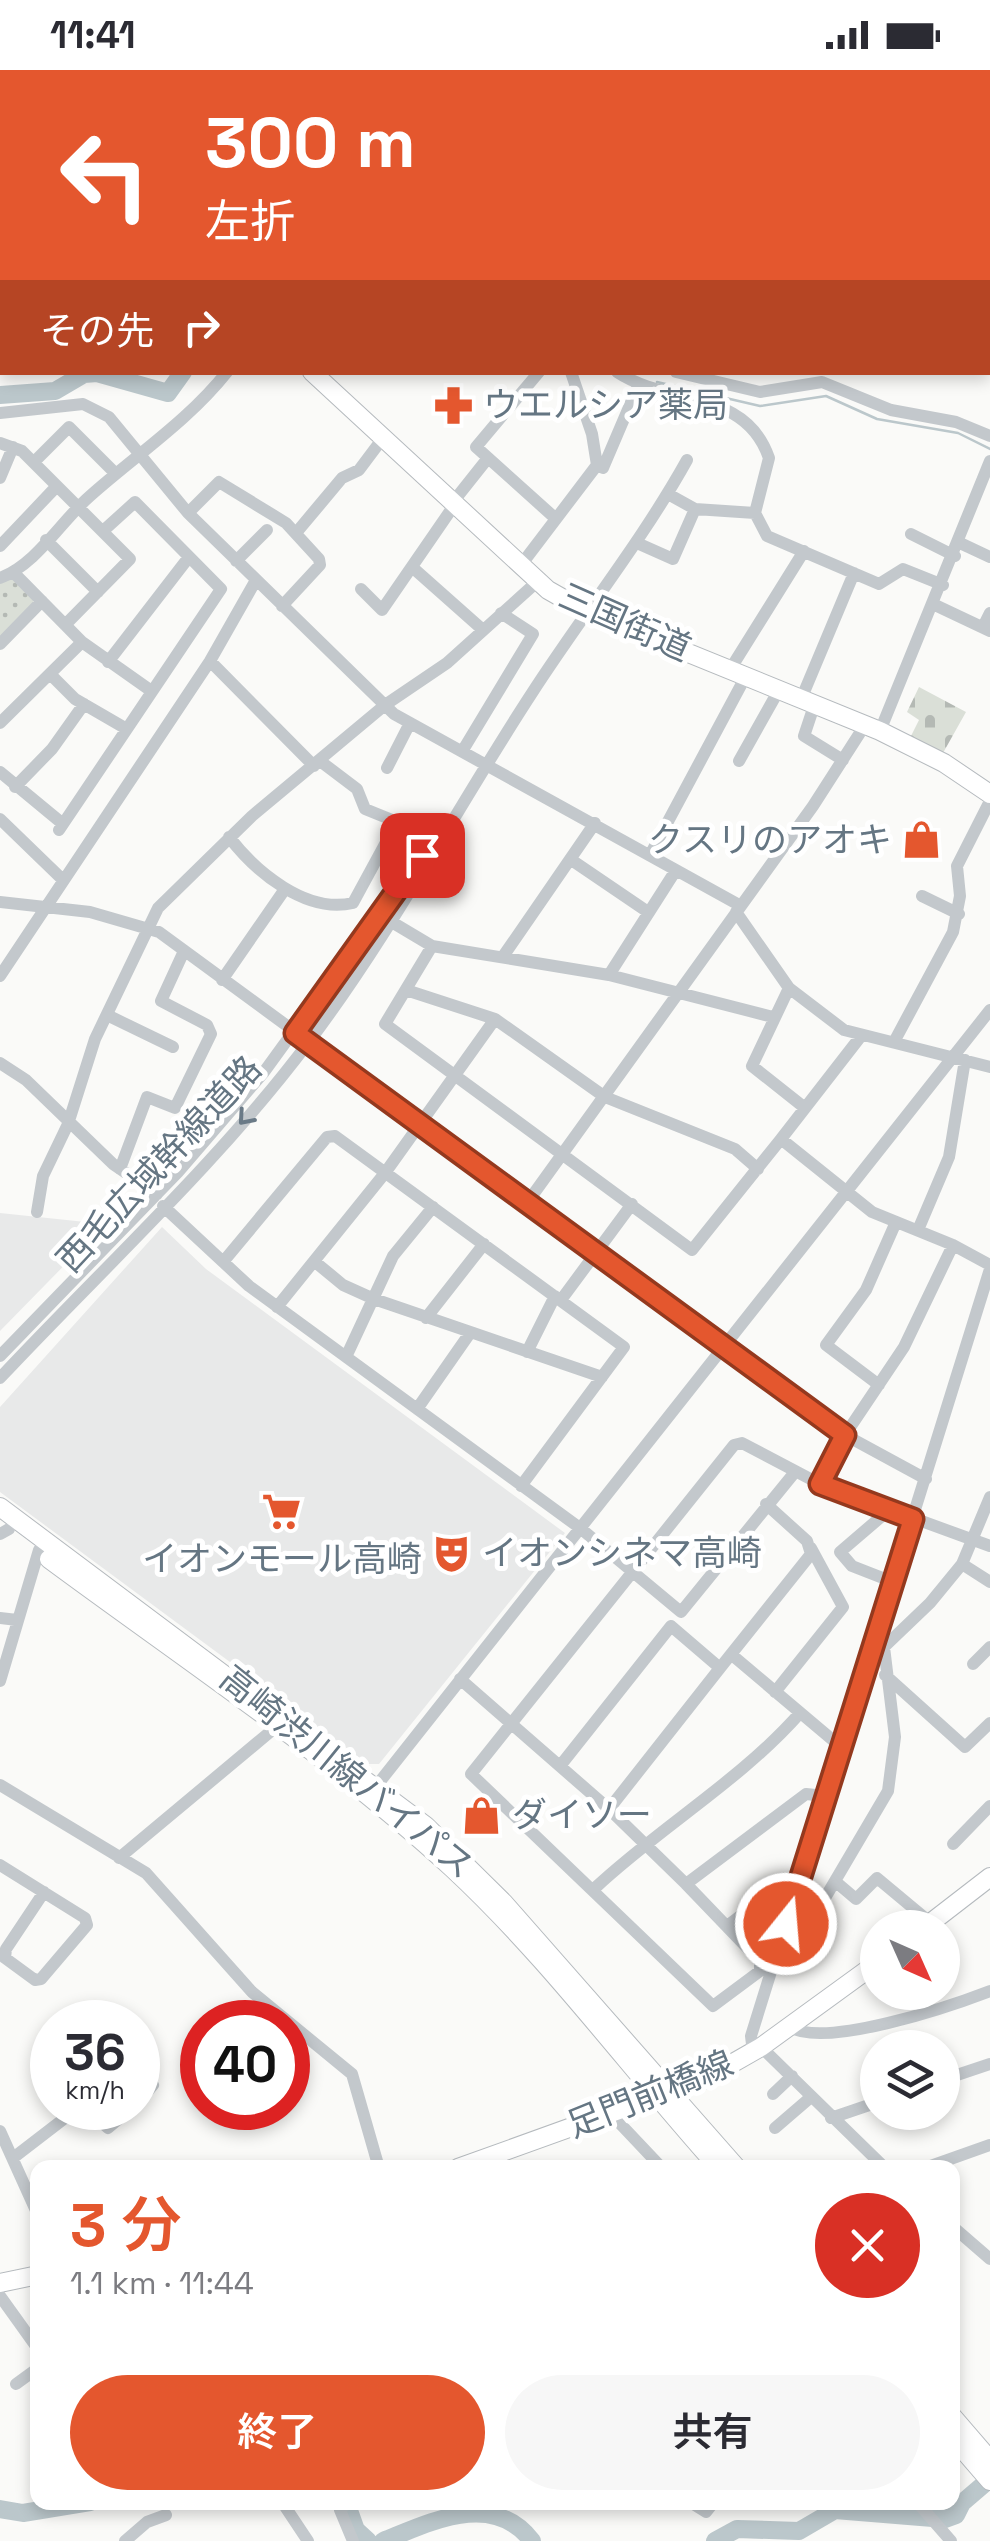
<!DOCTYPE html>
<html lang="ja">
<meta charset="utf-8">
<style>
:root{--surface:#fff;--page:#f7f7f7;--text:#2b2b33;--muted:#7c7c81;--accent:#e4572e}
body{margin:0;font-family:"Space Grotesk","Noto Sans JP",sans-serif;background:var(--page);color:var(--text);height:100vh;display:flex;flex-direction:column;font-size:38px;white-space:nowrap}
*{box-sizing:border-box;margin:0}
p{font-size:32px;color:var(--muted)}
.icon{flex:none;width:55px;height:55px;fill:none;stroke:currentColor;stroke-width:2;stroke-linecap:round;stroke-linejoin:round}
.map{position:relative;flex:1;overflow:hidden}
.side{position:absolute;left:30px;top:2090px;width:930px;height:350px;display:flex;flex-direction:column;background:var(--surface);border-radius:20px;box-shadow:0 5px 15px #0003}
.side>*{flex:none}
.banner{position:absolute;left:0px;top:0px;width:990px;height:305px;box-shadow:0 5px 15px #0003;background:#e4572e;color:#fff;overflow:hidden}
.needle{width:65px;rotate:135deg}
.controls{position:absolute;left:860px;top:1840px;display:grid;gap:20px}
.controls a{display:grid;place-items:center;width:100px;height:100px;border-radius:50%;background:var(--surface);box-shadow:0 5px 15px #0003;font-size:50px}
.speed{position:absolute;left:30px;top:1930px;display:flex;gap:20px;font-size:50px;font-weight:700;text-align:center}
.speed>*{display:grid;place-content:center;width:130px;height:130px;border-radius:50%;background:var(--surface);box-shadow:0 5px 15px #0003;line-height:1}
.speed small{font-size:25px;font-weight:400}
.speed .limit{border:15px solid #d22;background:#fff;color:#111}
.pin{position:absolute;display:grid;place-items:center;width:85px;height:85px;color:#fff;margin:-42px;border-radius:20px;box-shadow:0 5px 15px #0006}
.me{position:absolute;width:110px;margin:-55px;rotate:17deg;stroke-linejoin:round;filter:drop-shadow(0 0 8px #0008)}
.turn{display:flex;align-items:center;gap:35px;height:210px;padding:0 40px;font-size:45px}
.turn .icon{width:130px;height:130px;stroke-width:2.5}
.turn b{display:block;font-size:70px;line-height:85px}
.then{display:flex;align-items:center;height:95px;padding:0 40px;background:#0003;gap:20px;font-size:38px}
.round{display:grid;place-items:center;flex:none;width:105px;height:105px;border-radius:52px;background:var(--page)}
.summary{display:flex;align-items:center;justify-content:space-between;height:170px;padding:0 40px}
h1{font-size:60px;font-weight:600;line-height:75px;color:var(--accent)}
.cta{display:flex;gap:20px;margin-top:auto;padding:20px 40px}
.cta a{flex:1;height:115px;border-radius:60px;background:var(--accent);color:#fff;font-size:40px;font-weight:600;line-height:115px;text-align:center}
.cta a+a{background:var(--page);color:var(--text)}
.status{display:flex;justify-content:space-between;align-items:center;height:70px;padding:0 50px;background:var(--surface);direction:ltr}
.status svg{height:28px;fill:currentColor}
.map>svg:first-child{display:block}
.built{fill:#e8e9e9}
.cemetery{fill:url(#cemetery-stones)}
.park{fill:url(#park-dots)}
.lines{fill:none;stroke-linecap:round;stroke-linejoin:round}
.stream{stroke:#bbc7cb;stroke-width:2.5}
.river{stroke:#bbc7cb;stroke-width:18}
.major-casing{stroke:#b5babe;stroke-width:20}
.minor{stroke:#c3c8cc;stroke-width:12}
.major{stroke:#fff;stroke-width:18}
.oneway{stroke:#6a7a87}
.route-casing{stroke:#94391e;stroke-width:25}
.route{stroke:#e4572e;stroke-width:18}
.labels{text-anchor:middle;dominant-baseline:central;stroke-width:10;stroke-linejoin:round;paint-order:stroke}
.poi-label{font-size:35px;fill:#657683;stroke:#fff;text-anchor:start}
.street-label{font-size:35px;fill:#657683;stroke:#fff}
</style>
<div class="status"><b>11:41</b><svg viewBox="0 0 49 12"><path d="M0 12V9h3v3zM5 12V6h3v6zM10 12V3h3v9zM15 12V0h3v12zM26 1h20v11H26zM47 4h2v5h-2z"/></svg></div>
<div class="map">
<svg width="990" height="2471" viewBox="0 0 990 2471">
<defs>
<pattern id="cemetery-stones" width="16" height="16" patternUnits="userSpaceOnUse" patternTransform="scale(2.5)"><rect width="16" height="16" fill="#dadfd7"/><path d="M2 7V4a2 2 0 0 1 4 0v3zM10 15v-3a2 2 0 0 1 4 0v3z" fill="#b4b9b4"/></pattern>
<pattern id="park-dots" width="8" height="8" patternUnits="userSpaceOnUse" patternTransform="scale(2.5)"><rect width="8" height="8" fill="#dadfd7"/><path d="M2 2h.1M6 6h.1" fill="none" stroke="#b4b9b4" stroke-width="1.8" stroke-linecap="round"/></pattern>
</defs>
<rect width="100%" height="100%" fill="#fafaf8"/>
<path class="built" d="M 0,1143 L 95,1153 L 94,1165 L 0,1261 Z
M 162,1157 L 206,1199 L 565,1463 L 379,1694 L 368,1694 L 0,1422 L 0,1337 Z"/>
<path class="cemetery" d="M 919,617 L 966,642 L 943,683 L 910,668 L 919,650 L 907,642 Z"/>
<path class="park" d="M 12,507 L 34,528 L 33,537 L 0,569 L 0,511 Z"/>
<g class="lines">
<path class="stream" d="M 450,0 L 453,2
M 657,312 L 760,336 L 826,326 L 877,349 L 958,363 L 990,379"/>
<path class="river" d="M 0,325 L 55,321 L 84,304 L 97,303 L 168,323 L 183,302
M 346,2432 L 356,2460 L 368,2471
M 0,2439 L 23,2443 L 90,2432
M 383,2471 C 431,2452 493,2420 532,2471
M 715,2471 L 737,2459 L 799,2461 L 835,2440 L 945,2449 L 956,2445 L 962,2433 L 990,2409"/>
<defs>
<path id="major" d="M 0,12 L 2,14
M 312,302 L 548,520 L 585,541 L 880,661 L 944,693 L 990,724
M 0,1437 L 426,1756 L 504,1833 L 737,2098
M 49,1489 C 184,1589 328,1684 452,1798 C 549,1888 630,1999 719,2098
M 924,1858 L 990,1807
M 458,2098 L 705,2009 L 761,1977 L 878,1892
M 0,2213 L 38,2205
M 952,2346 L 990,2390
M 952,2367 L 990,2411"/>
</defs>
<use href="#major" class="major-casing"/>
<path class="minor" d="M 144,0 L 144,2
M 198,0 L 201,2
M 305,0 L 309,2
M 399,0 L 403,2
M 643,0 L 647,2
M 325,2 L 327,0
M 376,2 L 378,0
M 551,2 L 553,0
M 780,2 L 782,0
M 0,37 L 2,33
M 988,83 L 990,83
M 0,89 L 2,89
M 988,255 L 990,255
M 539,302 L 476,377 L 555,448
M 617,302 C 668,336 745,318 769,388 L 755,443 L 767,466 L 879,514 L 903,499 L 943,515
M 676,302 L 760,322 L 822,312 L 891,340 L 956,352 L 990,366
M 0,343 L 83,334 L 109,347 L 188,443 L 394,644 L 741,836
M 0,373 L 22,381 L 130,489 L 65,555
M 34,392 L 69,357 L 116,404
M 597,395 L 603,398 L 638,316
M 0,408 L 13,377
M 668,424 L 695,439 L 755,443
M 453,432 L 488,388
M 188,443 L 219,412 L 286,453 L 319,489 L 320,495 L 282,536
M 296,463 L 342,408 L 359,400 L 383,368
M 911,464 L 955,486
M 46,470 L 98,522
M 637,473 L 673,489 L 695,439
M 960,473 L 990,487
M 0,476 L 56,417
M 236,491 L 267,460
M 521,495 L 597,395 L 592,364 L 571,302
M 412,497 L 483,560
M 14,503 L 82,572 L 150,620
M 0,508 C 37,494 61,451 90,426 C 136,385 188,351 227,302
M 361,519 L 382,540 L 455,434
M 935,535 L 990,561
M 983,557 L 990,543
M 0,574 L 42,531
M 210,591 L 314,696
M 108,592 L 189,487
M 731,598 L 804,481
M 50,604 L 75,629 L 125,658
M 802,627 L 854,503
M 815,633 L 804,666 L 843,690
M 0,653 L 82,572
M 880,661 L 990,391
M 463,680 L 533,564 L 501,543
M 739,691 L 780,618
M 387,698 L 410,653
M 0,702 L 63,754
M 15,717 L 52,679 L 84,634
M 0,749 L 62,809
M 59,760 L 221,519 L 135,432 L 103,461
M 229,767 C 256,802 306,844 353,833 L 397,752 L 365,739 L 357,719 L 320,691
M 650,785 L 747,604
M 570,789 L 648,842
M 922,826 L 959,844
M 0,832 L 90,842 L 159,862 L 845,1365 L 926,1409
M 736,842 L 789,918 L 844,960 L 990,997
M 385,848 L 432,876 L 609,905 L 773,947
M 432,876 L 385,954 L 692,1180 L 781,1069 L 872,1142 L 953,1175 L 990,1195
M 504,885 L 595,753
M 609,905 L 676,800
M 0,906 L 210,591 L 256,510
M 222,910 L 285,819
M 789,918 L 752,996 L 805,1038
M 406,920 L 495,949
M 107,945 L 173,977
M 894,972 L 953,862 L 960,826 L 957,796 L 990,731
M 0,993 L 26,1010 L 113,1094 L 157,1124
M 781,1069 L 861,966
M 120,1099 L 147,1027 L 175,1038 L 211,964 L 207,955 L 161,931 L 184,881
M 527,1133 L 813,736 L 865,655
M 163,1136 L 249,1216 L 580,1458 L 681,1542 L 795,1402
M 37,1142 L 43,1106 L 68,1054 L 95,969 L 158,838 L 252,746 L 385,635 L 447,593 L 538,511
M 918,1160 L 949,1087 L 965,990
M 314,1191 L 343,1215 L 374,1229 L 602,1307
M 223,1192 L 327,1067 L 335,1066 L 624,1277 L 521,1416
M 561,1230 L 632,1134
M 277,1237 L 385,1103 L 495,949 L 605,1027 L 735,1079 L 758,1099
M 426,1248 L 484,1174
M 527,1282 L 555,1226
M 0,1286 L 178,1102 L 264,1002 L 431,772
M 346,1287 L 393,1186 L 433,1137
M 0,1308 C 103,1198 217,1094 308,973 C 392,862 456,739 532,623 C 583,544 642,471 687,390
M 879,1315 L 826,1275 L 866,1220 L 896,1152
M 417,1339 L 470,1263
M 820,1414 L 845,1365 L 904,1277 L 953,1175
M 889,1440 L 840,1482 L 852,1496 L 893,1512
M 0,1464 L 9,1459
M 962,1494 L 990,1512
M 0,1548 L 17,1550
M 884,1577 L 930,1533 L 962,1494 L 990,1427
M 732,1585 L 841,1677
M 973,1594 L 990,1577
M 720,1598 L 811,1484 L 807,1471 L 766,1434
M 885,1605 L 965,1677 L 990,1653
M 460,1609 L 609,1739 L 686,1814 L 806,1724 L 825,1726
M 0,1611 L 39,1480
M 775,1622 L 843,1537 L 811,1478
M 560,1696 L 671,1556 L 720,1598 L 609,1739
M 0,1715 L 146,1803 L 252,1922 L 352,2004 L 379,2098
M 370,1724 L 990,940
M 953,1774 L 990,1736
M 119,1788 L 276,1657
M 0,1795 L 85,1848 L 87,1855 L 41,1909 L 35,1910 L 5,1888 L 6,1879 L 44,1822
M 836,1812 L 856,1829 L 877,1808 L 931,1853
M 686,1814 L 760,1891 L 760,1901 L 713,1936 L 471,1704 L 734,1375 L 742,1373 L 820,1414 L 990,1476
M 595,1818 C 660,1757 741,1710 800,1643
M 727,1856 L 776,1819 L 796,1823
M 776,1884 L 787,1880 L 812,1850 L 888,1721 L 895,1667 L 884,1577 L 874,1570
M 82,1952 L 86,1948 L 99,1952
M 790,1957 C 825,1979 951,1936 990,1921
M 761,1977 L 885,2098
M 753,1982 L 751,1966 L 990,1199
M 52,1992 L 52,2002
M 138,1997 L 153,2015 L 138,2033
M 942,2010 L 990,1994
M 773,2024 L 792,2006
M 85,2038 L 108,2058 L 132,2038
M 610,2043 L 662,2098
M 831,2048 L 878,2032
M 775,2058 L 811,2027
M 0,2061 L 38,2145
M 13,2088 L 78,2038
M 925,2098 L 990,2075
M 952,2156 L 990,2189
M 0,2226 L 38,2279
M 16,2314 L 38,2298
M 282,2432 L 308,2471
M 348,2432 L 340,2440 L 353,2471
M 690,2432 L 706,2442 L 714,2432
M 917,2432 L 951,2471
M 125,2471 L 147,2452 L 166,2445"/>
<use href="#major" class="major"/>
</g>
<defs><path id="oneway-chevron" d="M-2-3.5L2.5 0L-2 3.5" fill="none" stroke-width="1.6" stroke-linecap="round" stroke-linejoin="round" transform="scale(2.5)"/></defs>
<use class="oneway" href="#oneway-chevron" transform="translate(245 1048) rotate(131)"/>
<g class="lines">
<defs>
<path id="route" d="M 422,785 L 295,963 L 845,1365 L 820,1414 L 913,1449 L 786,1854"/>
</defs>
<use href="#route" class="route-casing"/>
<use href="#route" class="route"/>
</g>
<defs>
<symbol id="pharmacy-bare" viewBox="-9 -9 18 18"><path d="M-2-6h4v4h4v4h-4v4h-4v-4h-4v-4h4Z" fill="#e4572e" stroke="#fff" stroke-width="2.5" paint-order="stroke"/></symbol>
<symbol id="shop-bare" viewBox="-9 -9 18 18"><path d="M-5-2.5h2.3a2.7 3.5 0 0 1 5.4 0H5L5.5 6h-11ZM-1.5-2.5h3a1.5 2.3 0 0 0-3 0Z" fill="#e4572e" stroke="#fff" stroke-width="2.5" paint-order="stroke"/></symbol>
<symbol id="supermarket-bare" viewBox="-9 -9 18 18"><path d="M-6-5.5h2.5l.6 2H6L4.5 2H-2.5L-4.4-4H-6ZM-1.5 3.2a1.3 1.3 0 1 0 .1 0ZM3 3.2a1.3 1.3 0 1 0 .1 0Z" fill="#e4572e" stroke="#fff" stroke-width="2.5" paint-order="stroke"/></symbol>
<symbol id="theatre-bare" viewBox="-9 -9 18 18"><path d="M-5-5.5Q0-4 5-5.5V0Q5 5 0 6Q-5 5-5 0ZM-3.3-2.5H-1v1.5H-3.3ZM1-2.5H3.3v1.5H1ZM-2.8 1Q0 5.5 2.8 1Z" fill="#e4572e" stroke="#fff" stroke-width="2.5" paint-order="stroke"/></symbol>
</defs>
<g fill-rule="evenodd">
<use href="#pharmacy-bare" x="426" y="308" width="55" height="55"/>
<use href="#shop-bare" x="894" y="742" width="55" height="55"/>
<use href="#supermarket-bare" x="254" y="1414" width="55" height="55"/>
<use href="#theatre-bare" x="424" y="1456" width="55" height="55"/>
<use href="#shop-bare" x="454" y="1718" width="55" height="55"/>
</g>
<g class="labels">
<g class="poi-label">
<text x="483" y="335">ウエルシア薬局</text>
<text x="892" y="770" text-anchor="end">クスリのアオキ</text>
<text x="482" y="1483">イオンシネマ高崎</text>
<text x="282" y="1489" text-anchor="middle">イオンモール高崎</text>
<text x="512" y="1745">ダイソー</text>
</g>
<g class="street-label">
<text transform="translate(625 552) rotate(24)">三国街道</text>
<text transform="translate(159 1094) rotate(-47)">西毛広域幹線道路</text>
<text transform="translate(347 1702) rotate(39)">高崎渋川線バイパス</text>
<text transform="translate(650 2024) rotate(-22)">足門前橋線</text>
</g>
</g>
</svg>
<div class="controls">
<a><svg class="needle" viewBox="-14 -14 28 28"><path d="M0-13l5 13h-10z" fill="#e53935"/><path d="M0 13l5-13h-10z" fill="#7c7c81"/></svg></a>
<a><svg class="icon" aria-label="layers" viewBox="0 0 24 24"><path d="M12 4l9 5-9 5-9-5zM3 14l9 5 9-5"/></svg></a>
</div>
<div class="speed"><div>36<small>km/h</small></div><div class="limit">40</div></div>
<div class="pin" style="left:422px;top:785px;background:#d93025"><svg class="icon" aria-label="arrive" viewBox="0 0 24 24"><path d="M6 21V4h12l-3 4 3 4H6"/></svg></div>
<svg class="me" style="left:786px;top:1854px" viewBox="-20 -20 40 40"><circle r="17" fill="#e4572e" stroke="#fff" stroke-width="3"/><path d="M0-11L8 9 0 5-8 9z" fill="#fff"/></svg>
<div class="banner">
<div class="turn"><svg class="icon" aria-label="left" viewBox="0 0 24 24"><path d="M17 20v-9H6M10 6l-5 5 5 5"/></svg><div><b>300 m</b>左折</div></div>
<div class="then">その先<svg class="icon" aria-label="right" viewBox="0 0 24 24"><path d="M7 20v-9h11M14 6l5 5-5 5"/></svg></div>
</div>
<section class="side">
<div class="summary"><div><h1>3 分</h1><p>1.1 km · 11:44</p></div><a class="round" style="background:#d93025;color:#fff"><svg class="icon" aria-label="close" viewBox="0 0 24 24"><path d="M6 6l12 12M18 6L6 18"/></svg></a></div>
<div class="cta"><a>終了</a><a>共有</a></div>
</section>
</div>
